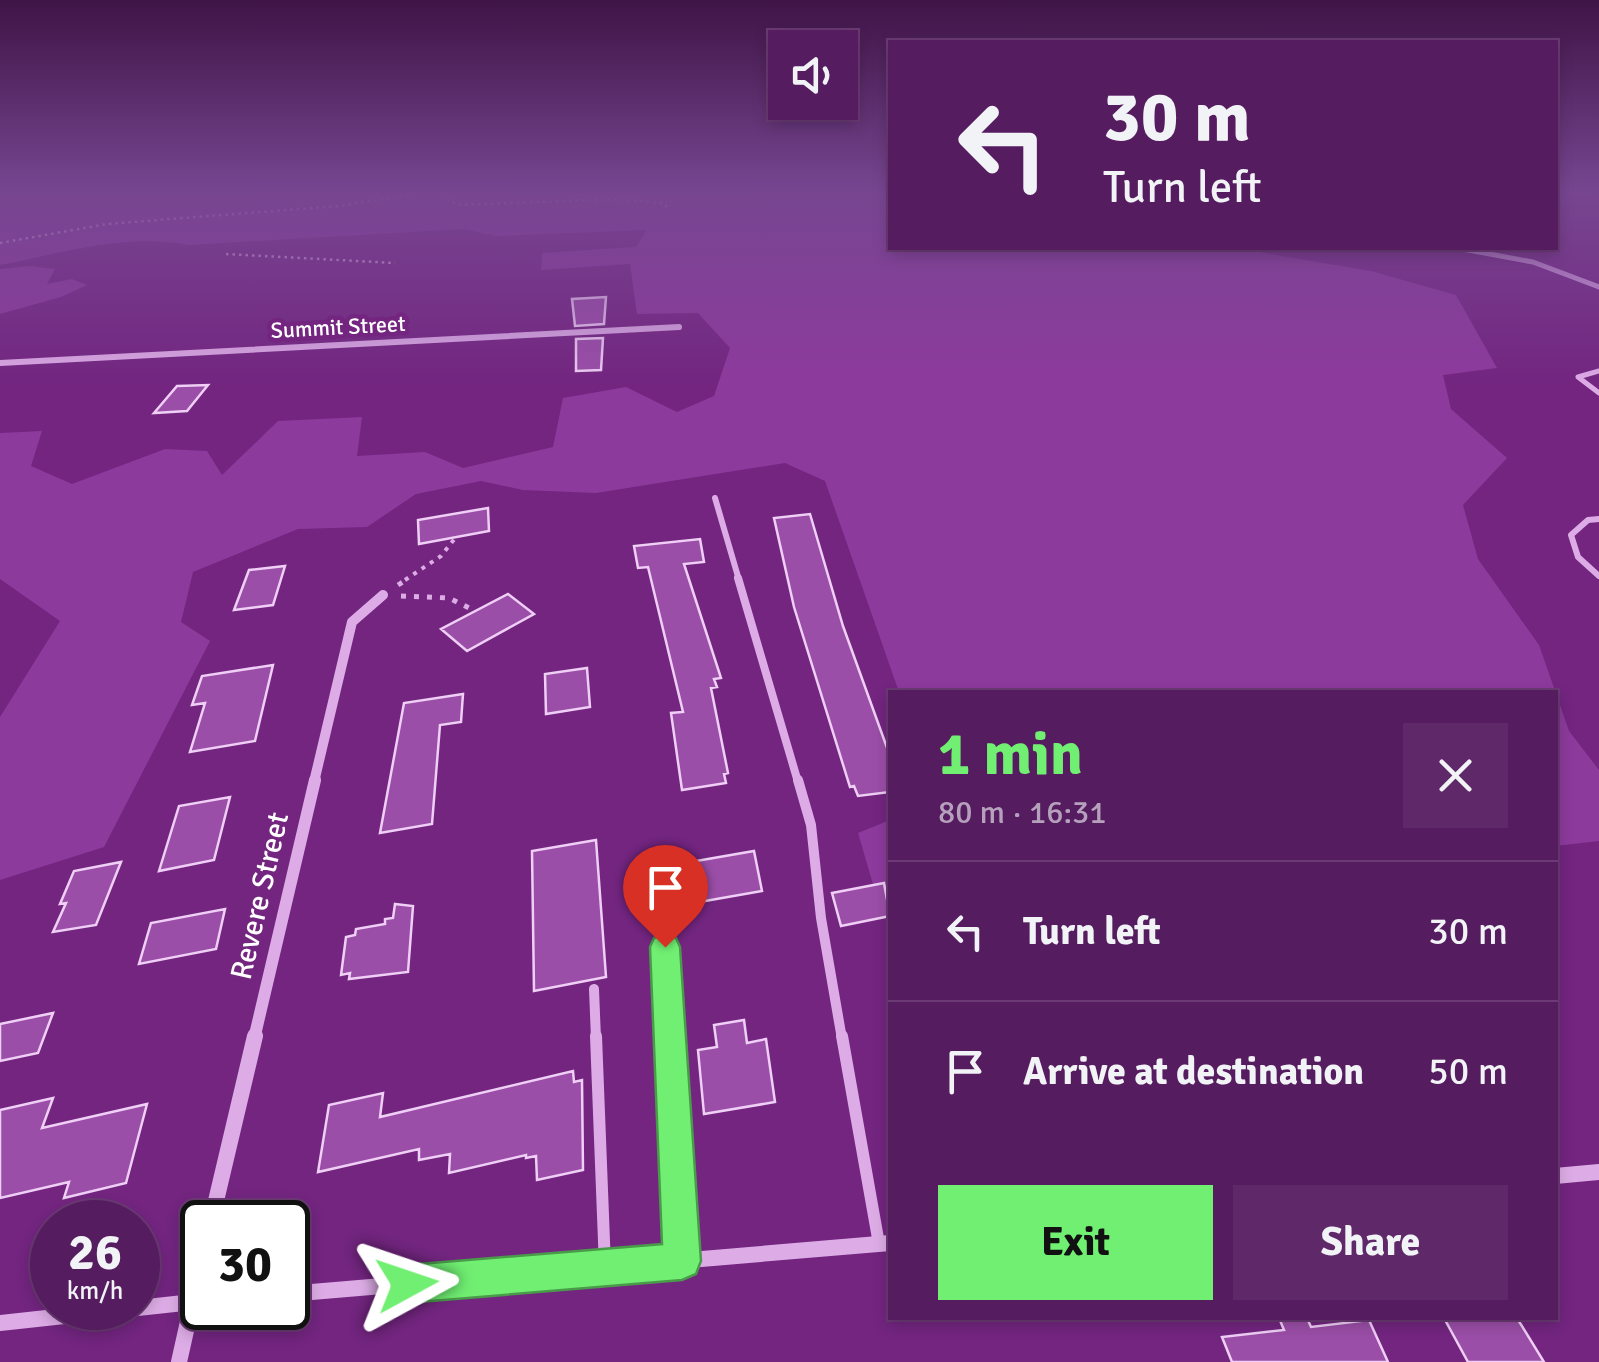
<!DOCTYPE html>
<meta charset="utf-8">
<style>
:root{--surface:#561c60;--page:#5f2969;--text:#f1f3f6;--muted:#b6a1bd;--line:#6c3a75;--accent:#70ef72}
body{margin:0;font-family:Signika,sans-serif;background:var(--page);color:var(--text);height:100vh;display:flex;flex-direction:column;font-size:38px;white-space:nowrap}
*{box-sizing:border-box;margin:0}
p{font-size:32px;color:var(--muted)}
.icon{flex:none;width:55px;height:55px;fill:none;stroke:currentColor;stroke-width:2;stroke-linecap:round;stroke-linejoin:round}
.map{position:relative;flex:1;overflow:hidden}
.panel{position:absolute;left:888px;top:690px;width:670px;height:630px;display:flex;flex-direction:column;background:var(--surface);border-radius:0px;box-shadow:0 5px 15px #0003,0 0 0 2px var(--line)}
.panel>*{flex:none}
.banner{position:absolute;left:888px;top:40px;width:670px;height:210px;border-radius:0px;box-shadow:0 5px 15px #0003,0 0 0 2px var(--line);background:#561c60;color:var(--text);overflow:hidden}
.controls{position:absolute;left:768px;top:30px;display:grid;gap:20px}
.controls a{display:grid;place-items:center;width:90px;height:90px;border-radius:0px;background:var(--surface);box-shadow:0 5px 15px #0003,0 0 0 2px var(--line);font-size:50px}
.speed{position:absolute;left:30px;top:1200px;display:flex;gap:20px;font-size:50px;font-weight:700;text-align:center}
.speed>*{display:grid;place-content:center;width:130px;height:130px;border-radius:50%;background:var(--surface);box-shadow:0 5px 15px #0003,0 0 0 2px var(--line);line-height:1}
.speed small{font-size:25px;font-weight:400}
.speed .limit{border:5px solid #111;border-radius:15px;background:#fff;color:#111}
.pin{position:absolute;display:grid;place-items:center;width:85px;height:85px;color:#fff;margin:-102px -42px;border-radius:50% 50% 50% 0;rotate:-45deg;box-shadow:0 0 10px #0007}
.pin .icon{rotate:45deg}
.me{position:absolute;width:110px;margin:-55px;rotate:85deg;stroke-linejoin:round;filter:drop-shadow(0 0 8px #0008)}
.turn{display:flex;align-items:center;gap:35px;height:210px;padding:0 50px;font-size:45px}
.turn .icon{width:130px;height:130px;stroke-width:2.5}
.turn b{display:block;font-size:70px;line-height:85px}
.round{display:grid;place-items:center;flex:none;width:105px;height:105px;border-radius:0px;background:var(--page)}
.head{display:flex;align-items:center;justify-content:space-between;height:170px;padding:0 50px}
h1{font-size:60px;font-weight:800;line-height:75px;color:var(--accent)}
.button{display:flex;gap:20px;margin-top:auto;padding:20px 50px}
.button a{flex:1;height:115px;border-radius:0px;background:var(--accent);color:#111;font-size:40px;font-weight:800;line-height:115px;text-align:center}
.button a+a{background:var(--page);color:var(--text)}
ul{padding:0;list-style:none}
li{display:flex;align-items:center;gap:30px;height:140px;padding:0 50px;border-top:2px solid var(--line)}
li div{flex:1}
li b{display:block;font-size:38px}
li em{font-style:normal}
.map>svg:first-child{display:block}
.green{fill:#8d3a9d}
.building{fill:#9b4ea8;stroke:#efcff5;stroke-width:2.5}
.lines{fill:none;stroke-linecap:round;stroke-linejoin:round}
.path-far2{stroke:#ddace6;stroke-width:2.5;stroke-dasharray:2.5 4;stroke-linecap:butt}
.path-far1{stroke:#ddace6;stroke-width:4;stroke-dasharray:4 6;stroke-linecap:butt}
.path{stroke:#ddace6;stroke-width:5;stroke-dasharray:5 8;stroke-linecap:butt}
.lane-far4{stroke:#ddace6;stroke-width:5}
.lane-far3{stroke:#ddace6;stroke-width:6}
.lane-far2{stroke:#ddace6;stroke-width:8}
.lane-far1{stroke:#ddace6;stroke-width:10}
.lane{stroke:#ddace6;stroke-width:12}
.street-far4{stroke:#ddace6;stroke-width:5}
.street-far3{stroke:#ddace6;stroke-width:6}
.street-far2{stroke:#ddace6;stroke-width:10}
.street-far1{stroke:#ddace6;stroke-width:12}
.street{stroke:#ddace6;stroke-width:16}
.route{fill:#70ef72;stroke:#499b4a;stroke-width:2.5}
.labels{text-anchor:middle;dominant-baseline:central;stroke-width:9;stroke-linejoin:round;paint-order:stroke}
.far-street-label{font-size:22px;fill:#fff;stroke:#732580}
.near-street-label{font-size:30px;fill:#fff;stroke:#732580}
</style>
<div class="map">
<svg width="1599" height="1362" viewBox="0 0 1599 1362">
<rect width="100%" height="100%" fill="#732580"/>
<path class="green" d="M 0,193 L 890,193 L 890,248 L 1235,248 L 1371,271 L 1456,295 L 1497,368 L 1443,375 L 1451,409 L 1507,458 L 1463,505 L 1478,559 L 1539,645 L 1569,731 L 1599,770 L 1599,841 L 1555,846 L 1555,692 L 899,692 L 825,481 L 785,463 L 596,493 L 523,490 L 481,481 L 416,494 L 367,527 L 298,529 L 193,572 L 181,622 L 210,641 L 104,847 L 0,880 L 0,717 L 60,621 L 0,579 L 0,433 L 42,431 L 31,466 L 72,484 L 165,449 L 207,451 L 222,475 L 278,421 L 362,417 L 357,456 L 425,452 L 463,468 L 553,447 L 563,398 L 626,387 L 677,412 L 714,396 L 730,348 L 698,313 L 637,314 L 630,264 L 541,270 L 542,253 L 636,247 L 647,230 L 497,236 L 462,229 L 189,245 C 123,233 64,253 0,265 Z
M 30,266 L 55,269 L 47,284 L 72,279 L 87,285 L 61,297 L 0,314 L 0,269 Z
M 890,820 L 890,889 L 875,891 L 858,833 Z"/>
<path class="building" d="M 606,297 L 604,324 L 575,326 L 572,299 Z
M 603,338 L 601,370 L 576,371 L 576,339 Z
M 208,385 L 187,411 L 154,413 L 177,386 Z
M 488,508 L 489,531 L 419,544 L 418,520 Z
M 810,514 L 843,626 L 890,756 L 890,792 L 858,796 L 854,786 L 850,787 L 794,607 L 774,518 Z
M 700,539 L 704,562 L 684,564 L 721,678 L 714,679 L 717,687 L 711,688 L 728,773 L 724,774 L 726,783 L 682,790 L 671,713 L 683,712 L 648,567 L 638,568 L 634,546 Z
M 285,566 L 273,605 L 234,610 L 249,570 Z
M 508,594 L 534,614 L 467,651 L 441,629 Z
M 273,665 L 255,741 L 190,752 L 205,703 L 192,705 L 202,676 Z
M 587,668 L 590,707 L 546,714 L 545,674 Z
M 463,694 L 461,722 L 440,725 L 432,824 L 380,833 L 404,703 Z
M 230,797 L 214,860 L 159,871 L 179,806 Z
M 596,840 L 606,977 L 534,991 L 532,851 Z
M 754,851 L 762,891 L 654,910 L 650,869 Z
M 121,862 L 96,925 L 53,932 L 66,903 L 60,904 L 74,871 Z
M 884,883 L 890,916 L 841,926 L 832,893 Z
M 395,904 L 413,906 L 408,972 L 349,979 L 350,973 L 341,975 L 346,937 L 355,935 L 356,929 L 385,924 L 385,919 L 393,918 Z
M 225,909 L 216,949 L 139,964 L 151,923 Z
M 53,1013 L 38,1053 L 0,1061 L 0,1024 Z
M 744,1020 L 747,1043 L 766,1039 L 775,1102 L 704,1114 L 698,1050 L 717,1047 L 714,1025 Z
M 573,1071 L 574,1082 L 582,1080 L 583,1170 L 537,1180 L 536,1156 L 526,1158 L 526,1155 L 449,1173 L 450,1154 L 419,1160 L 419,1149 L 318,1172 L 329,1105 L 383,1093 L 380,1117 Z
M 53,1098 L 42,1128 L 147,1104 L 126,1183 L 64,1198 L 69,1182 L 0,1198 L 0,1110 Z
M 1279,1318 L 1307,1318 L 1311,1327 L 1369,1320 L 1388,1362 L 1232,1362 L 1222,1337 L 1284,1330 Z
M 1444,1318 L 1517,1318 L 1544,1362 L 1468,1362 Z"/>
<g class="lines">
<path class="path-far2" d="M 444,193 L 449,201 L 461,205 L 614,199 L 663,203 L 669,210
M 0,243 L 107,224 L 338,206 L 421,193
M 226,254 L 395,263"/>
<path class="path-far1" d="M 405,580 L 441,556 L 456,537"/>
<path class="path" d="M 398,585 L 409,578
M 401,596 L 449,598 L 475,611"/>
<path class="lane-far4" d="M 1599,371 L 1578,377 L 1599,393"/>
<path class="lane-far3" d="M 715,498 L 739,580
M 1599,519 L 1588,520 L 1571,535 L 1578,557 L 1599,576"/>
<path class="lane-far2" d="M 738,578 L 798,782"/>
<path class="lane-far1" d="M 798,780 L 811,825 L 821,918 L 842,1039
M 665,947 L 670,1039
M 594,989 L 596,1039"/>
<path class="lane" d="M 596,1036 L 605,1267
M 670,1036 L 682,1261
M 842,1036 L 879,1244"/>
<path class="street-far4" d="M 1457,248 L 1533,262 L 1599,287"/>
<path class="street-far3" d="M 0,363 L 679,327"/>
<path class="street-far2" d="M 314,782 L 352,622 L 383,595"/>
<path class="street-far1" d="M 254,1039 L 315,780"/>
<path class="street" d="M 1555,1176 L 1599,1172
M 211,1222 L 255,1036
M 288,1294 L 890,1243
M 0,1323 L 202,1301
M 179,1362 L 202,1259"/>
</g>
<linearGradient id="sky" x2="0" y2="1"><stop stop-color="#3f1446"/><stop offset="0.5" stop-color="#774691"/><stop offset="1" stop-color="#774691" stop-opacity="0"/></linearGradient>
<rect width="1599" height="384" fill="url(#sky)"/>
<path class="route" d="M 665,934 L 676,938 L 680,947 L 701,1261 L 696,1274 L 682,1280 L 407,1303 L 393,1298 L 387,1284 L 393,1270 L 407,1265 L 662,1244 L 650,947 L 654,938 Z"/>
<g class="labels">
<g class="far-street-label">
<text transform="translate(338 327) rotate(-3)">Summit Street</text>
</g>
<g class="near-street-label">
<text transform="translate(260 896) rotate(-77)">Revere Street</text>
</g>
</g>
</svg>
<div class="controls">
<a><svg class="icon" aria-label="sound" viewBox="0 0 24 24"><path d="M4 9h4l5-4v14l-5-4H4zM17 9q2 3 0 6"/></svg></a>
</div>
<div class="speed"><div>26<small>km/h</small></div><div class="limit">30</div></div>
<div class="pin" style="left:665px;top:947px;background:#d93025"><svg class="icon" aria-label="arrive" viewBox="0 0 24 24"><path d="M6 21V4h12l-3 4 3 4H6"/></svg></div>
<svg class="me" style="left:407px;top:1284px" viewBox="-20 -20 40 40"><path d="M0-17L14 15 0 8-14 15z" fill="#70ef72" stroke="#fff" stroke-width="4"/></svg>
<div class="banner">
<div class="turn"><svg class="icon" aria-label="left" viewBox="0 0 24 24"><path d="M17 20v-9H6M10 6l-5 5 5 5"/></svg><div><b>30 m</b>Turn left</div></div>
</div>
<section class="panel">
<div class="head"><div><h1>1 min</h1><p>80 m · 16:31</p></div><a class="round"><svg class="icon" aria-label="close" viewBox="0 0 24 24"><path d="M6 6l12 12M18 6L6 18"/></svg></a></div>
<ul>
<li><svg class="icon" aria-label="left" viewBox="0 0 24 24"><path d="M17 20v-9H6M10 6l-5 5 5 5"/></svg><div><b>Turn left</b></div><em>30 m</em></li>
<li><svg class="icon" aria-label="arrive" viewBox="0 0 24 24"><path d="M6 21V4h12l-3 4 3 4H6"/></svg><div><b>Arrive at destination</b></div><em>50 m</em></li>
</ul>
<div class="button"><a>Exit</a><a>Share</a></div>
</section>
</div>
